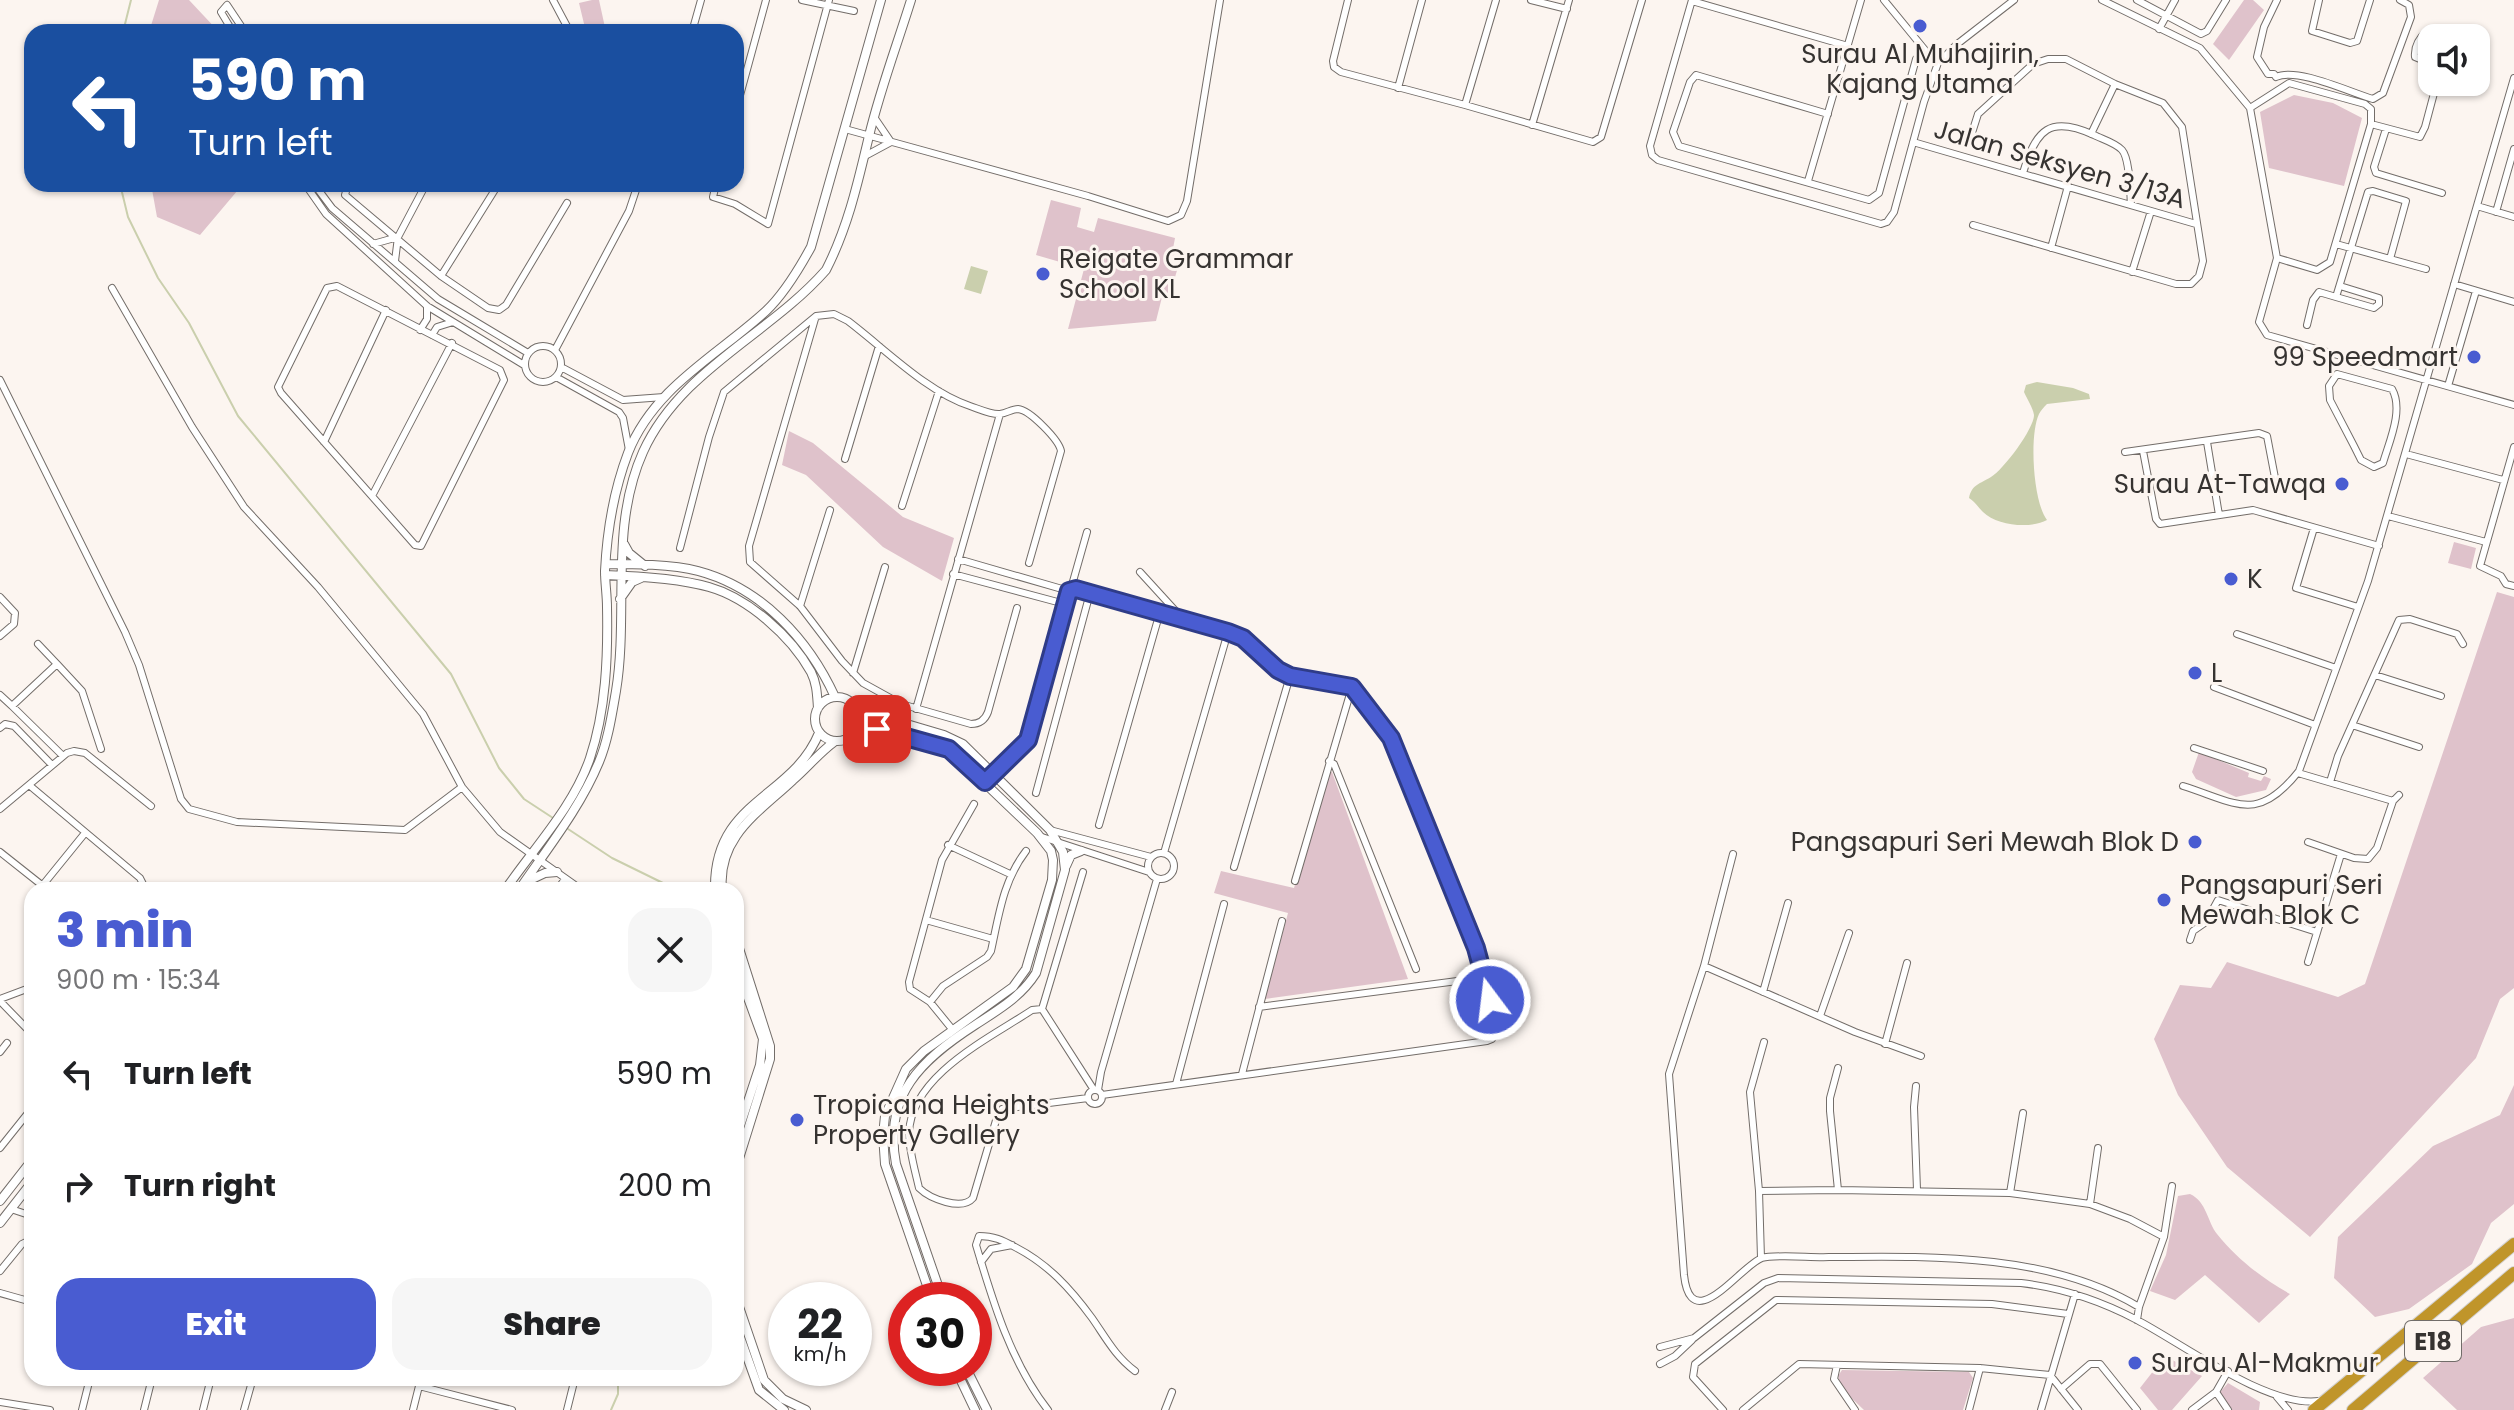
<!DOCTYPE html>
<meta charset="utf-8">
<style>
:root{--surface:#fff;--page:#f6f6f6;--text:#202124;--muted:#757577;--accent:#495cd1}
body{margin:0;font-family:Poppins,sans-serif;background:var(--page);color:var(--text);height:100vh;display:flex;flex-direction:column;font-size:30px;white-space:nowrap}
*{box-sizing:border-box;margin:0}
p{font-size:26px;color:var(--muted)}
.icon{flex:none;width:44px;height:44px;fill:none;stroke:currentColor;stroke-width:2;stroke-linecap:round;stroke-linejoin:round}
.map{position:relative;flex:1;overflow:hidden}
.panel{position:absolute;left:24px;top:882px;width:720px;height:504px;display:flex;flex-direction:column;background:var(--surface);border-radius:24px;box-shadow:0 2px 6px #0004}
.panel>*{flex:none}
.top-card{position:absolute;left:24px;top:24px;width:720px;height:168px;border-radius:24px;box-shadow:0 2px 6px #0004;background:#1a4fa0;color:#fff;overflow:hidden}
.fabs{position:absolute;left:2418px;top:24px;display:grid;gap:16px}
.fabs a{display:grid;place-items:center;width:72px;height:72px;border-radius:16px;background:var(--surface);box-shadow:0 2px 6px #0004;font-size:40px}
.speed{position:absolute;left:768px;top:1282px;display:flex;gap:16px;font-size:40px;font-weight:700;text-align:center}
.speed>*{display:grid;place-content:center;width:104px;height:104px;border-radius:50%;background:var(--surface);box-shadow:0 2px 6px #0004;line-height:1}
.speed small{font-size:20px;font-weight:400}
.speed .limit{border:12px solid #d22;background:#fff;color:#111}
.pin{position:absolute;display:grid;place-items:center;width:68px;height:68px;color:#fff;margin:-34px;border-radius:16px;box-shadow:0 4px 12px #0006}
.me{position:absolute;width:88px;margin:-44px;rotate:345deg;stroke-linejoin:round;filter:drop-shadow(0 0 6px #0008)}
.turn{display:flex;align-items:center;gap:28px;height:168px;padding:0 32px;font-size:36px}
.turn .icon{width:104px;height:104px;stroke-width:2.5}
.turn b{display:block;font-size:56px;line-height:68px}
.round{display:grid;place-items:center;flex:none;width:84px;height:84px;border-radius:24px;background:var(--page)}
.headline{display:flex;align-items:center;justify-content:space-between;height:136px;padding:0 32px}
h1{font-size:48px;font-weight:800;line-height:60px;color:var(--accent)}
.button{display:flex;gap:16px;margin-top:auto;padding:16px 32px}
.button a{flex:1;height:92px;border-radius:24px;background:var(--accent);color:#fff;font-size:32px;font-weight:800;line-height:92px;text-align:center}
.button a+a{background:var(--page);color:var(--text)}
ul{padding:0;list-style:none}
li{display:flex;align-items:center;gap:24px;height:112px;padding:0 32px}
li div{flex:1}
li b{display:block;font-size:30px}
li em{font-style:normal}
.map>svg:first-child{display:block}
.green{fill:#dfc2cb}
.water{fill:#cacfad}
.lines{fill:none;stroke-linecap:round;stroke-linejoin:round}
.stream{stroke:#cacfad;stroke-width:2}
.minor-casing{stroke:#736d69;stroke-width:8}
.tertiary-casing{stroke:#736d69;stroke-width:10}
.motorway-casing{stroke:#d3d2d2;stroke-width:14}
.minor{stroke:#fff;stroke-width:6}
.tertiary{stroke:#fff;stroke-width:8}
.motorway{stroke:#c0952a;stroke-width:12}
.route-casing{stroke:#2f3c88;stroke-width:20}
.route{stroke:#495cd1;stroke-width:14}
.poi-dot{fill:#495cd1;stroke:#fcf5f0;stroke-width:3}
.labels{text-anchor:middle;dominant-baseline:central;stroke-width:6;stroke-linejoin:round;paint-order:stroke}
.shield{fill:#fcf5f0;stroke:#716d6a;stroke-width:2}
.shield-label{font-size:24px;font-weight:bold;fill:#363331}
.poi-label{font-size:26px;fill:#363331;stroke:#fcf5f0;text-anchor:start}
.street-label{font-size:26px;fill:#363331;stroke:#fcf5f0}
</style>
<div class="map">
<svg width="2514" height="1410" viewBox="0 0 2514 1410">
<rect width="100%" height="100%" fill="#fcf5f0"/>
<path class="green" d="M 159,0 L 189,0 L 219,32 L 149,32 Z
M 592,0 L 599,0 L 606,32 L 586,32 L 579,3 Z
M 2244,0 L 2253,0 L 2264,10 L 2229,60 L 2213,44 Z
M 2294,95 L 2333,103 L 2362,118 L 2344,186 L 2269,168 L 2260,112 Z
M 151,184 L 243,184 L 200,235 L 157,217 Z
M 1051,200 L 1081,208 L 1077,227 L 1094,232 L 1098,218 L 1175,238 L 1172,254 L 1181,257 L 1170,294 L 1163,293 L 1156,321 L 1068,329 L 1084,269 L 1036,255 Z
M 789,431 L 813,443 L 903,517 L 954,538 L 942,581 L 883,547 L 806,475 L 782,465 Z
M 2454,542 L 2476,548 L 2471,569 L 2448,563 Z
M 2497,592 L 2514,597 L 2514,988 L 2500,999 L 2476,1058 L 2310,1237 L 2227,1167 L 2178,1095 L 2154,1039 L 2180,985 L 2211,988 L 2227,962 L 2338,997 L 2365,984 Z
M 2199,752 L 2249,773 L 2248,777 L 2261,781 L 2264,776 L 2271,779 L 2266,790 L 2236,797 L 2196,779 L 2192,772 Z
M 1327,772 L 1332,772 L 1408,979 L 1265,999 L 1288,913 L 1214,893 L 1221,871 L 1294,888 Z
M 2514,1085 L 2514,1204 L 2491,1223 L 2472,1264 L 2409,1309 L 2375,1317 L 2334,1278 L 2338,1237 L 2433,1146 L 2500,1115 Z
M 2190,1194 C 2207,1202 2207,1221 2217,1234 C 2238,1260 2262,1278 2290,1294 L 2259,1323 L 2205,1275 L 2175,1300 L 2150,1291 L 2166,1255 L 2178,1196 Z
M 2514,1318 L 2514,1410 L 2457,1410 L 2423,1378 L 2481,1327 Z
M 2165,1356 L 2202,1376 L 2172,1410 L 2158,1410 L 2140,1388 Z
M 1842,1370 L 1969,1372 L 1973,1378 L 1963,1410 L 1864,1410 L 1842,1389 L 1838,1376 Z
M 2228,1383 L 2260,1402 L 2259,1410 L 2229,1410 L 2216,1397 Z"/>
<path class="water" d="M 971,266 L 988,271 L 981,294 L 964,289 Z
M 2037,382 L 2073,388 L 2089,394 L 2090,399 L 2047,404 C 2044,407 2041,410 2039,414 C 2029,435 2033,502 2047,520 C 2031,529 1997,526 1983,512 C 1978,507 1976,503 1969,498 C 1972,484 1980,484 1991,477 C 2003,470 2034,429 2034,415 C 2033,408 2027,399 2024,392 L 2026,385 Z"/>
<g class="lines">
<path class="stream" d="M 123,32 L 131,0
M 120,184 L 128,217 L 158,278 L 189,323 L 238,416 L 451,674 L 499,768 L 524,799 L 553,818
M 565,827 L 612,858 L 665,884 L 669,890
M 611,1410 L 618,1394 L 618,1378"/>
<defs>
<path id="minor" d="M 553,0 L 570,32
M 802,0 L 854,11
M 1348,0 L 1333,61 L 1334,67 L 1341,72 L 1465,105 L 1593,142 L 1601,137 L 1642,0
M 1531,0 L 1567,9
M 1692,0 L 1650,146 L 1652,155 L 1658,160 L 1881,224 L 1887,222 L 1894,212 L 1924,102 L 1938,63 L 1956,45 L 2014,0
M 1884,0 L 1925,50 L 1938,63
M 2102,0 L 2200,48 L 2250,108 L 2277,258 L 2259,322 L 2267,335 L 2514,405
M 2137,0 L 2201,34 L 2207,31 L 2226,0
M 2319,0 L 2312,31 L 2350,43 L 2357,41 L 2370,0
M 1692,1 L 1848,46
M 227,5 L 221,12 L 233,32
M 227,5 L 245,32
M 2159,29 L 2175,0
M 692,32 L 701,0
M 2432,64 L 2415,57 C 2414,47 2419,38 2427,31 L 2438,34 L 2439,38
M 2276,77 C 2297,67 2349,92 2373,99 L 2383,93 L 2411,17 L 2409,5 L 2400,0
M 2276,77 L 2274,74 L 2268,74 L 2257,57 L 2264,27 L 2277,0
M 1398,88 L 1422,0
M 1465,105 L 1496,0
M 2250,108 L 2289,83 L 2365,104 L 2371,109 L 2371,124 L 2330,262 L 2317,270 L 2277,258
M 736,110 L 766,0
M 1828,114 L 1696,75 L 1690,82 L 1673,132 L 1679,146 L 1869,200 L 1879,193 L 1916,59 L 1925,50
M 874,117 L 891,142
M 2371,124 L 2420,137 L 2425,127 L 2437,82
M 1532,125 L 1569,0
M 845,129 L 1088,196 L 1168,221 L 1181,215 L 1187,201 L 1220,0
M 2386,129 L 2374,167 L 2376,173 L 2442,193
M 2091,134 L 2115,84
M 1970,139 L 1978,114 L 2033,64 L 2048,59 L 2066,59 L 2115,84 L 2163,103 L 2182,127 L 2203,261 L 2199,276 L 2191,284 L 2176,284 L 1973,225
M 1913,142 L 2196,224
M 865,156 L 891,142
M 2023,173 C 2036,129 2050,115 2094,135 C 2102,139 2116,143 2122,150 C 2130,159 2130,192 2131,205
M 1808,181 L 1861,0
M 305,184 L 326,214 L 427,306 L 524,365
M 314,184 L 332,208 L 438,299 L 528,353
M 348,184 L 345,195 L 441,276 L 488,308 L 499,310 L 506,305 L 567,203
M 716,184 L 713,197 L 735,204 L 768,224 L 829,0
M 2477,206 L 2514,217
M 2496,212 L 2514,149
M 373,244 L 398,237
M 2336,244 L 2426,269
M 2051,248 L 2068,186
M 395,261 L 398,237 L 426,184
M 2132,272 L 2151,211
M 441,276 L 496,188
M 2454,284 L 2514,302
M 337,286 L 500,370 L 504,380 L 421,546 L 415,545 L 281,393 L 278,387 L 327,288 Z
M 112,288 L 192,427 L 244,507 L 318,587 L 423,714 L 462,787 L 500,832 L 582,890
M 2336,297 L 2374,308 L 2379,304 L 2379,298 L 2340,286
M 815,319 L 749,546 L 750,562 L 800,606 L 842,661 L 863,683 L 901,704 L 971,724 C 980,724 985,720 988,712 L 1017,608
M 2307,325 L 2313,300 L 2319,292 L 2336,297 L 2368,192 L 2373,191 L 2406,201 L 2390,259
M 420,330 L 427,319 L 427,306
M 432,335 L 437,327 L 453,322
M525 364a18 18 0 1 1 36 0a18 18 0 1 1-36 0Z
M 555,350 L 629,211 L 638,184
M 561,367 L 623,400 L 664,397
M 2337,374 L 2392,389 C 2404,410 2389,442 2383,463 L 2374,467 L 2361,460 L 2354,446 L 2330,400 L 2329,386 Z
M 556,377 L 619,412 L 623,418 L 629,450
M 0,380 L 125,632 L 139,665 L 181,799 L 189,809 L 237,822 L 405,830 L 462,787
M 2448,386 L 2476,291
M 324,442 L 386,310
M 2207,442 L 2219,515
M 2514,447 L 2480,566 L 2501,576 L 2506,584 L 2514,586
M 2143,451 L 2156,519 L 2160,524 L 2253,510 L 2379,546
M 2125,452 L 2259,433 L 2267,436 L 2276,483 L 2279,486 L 2289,486
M 2406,454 L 2503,480
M 845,459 L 879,346
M 372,496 L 452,343
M 902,506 L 939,391
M 2388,516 L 2486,542
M 2314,528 L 2296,588 L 2358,607
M 680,548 L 709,437 L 724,392 L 816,316 L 834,314 L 848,321 C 885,349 927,392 970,406 C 979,409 992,415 1000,414 C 1007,413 1012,409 1018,409 C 1030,410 1059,440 1061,451 L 1029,563
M 958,559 L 1069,591 L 1076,589 L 1228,632 C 1251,641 1258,656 1277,670 C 1296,683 1329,683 1352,687 L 1391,738 L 1476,948 L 1496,1026 L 1492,1039 L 1487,1041 L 1102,1095
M 1140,572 L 1182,618
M 953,574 L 1065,604
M 0,597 L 15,613 L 14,624 L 0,636
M 800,606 L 830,510
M 2237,634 L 2336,668
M 38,644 L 57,664
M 853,673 L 885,567
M 2375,675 L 2441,696
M 2214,687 L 2315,725
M 0,695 L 12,706
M 916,709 L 1000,414
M 2352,725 L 2419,747
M 0,728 L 5,724 L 14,726 L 52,765
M 2194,748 L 2263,771
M 63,756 L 12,706 L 57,664 L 82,691 L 101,749
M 1329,761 L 1334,764 L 1416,969
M 2298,773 L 2393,801 L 2399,795
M 985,782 L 1028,740 L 1087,532
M 2330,782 L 2338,756 L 2399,620 L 2410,619 L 2457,634 L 2463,644
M 29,785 L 140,878 L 143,884 L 140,890
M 2183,786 C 2237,803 2257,824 2299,771 L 2368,581 L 2514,78
M 1036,793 L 1090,593
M 0,809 L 67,753 L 74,751 L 85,753 L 151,806
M 1099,825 L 1160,612
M 1050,830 L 1151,857
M 1042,837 L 1149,872
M 2308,842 L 2354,858 L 2368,859 L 2377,848 L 2393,801
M 948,845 L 1010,874
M 0,852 L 48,890
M1148 866a13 13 0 1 1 26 0a13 13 0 1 1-26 0Z
M 1164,853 L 1228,632
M 1733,854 L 1704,966 L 1669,1074 L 1684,1275 C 1691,1339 1741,1265 1762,1258 C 1775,1254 1814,1258 1829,1257 C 1930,1256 2050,1253 2139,1307
M 1234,867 L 1290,676
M 1295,881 L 1352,687
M 42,886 L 85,833
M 557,890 L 565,879
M 926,920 L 993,939
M 2190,940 L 2193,931 L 2206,922 L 2218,900 L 2317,932
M 2308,962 L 2341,854
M 1704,966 L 1855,1032 L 1921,1056
M 1763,992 L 1788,903
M 0,999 L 32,987
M 0,1001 L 32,1034
M 930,1002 L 943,986 L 987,957 L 991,951 C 999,915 1003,881 1026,851
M 1259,1007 L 1465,980
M 1042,1009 L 1083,872
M 1820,1016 L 1849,933
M 952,1029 L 930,1002 L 910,989 L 909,982 L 942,860 L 974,804
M 1885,1044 L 1907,963
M 0,1052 L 7,1043
M 1242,1074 L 1282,921
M 1176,1084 L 1224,904
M 1916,1086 L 1914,1107 L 1917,1190
M1088 1097a7 7 0 1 1 14 0a7 7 0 1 1-14 0Z
M 1098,1090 L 1101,1072 L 1157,879
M 1088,1098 L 1002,1109 L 997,1117 L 973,1198 C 962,1211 930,1199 919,1188 C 915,1170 909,1151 909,1133 C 911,1075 990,1038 1032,1010 L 1042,1009 L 1094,1090
M 0,1148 L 32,1108
M 1838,1190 L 1830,1111 L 1830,1098 L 1838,1068
M 1759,1191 L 1838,1190 L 2010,1193 L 2090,1204 L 2130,1219 L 2164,1237
M 2010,1193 L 2023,1113
M 2090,1204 L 2098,1148
M 11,1209 L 32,1216
M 1761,1258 L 1759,1191 L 1750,1092 L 1764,1042
M 981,1262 L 991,1249 L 1012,1245
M 0,1271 L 22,1244 L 32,1239
M 0,1293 L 32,1302
M 2137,1320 L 2139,1307 L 2164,1237 L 2172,1186
M 1660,1347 L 1694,1338 L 1764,1283 L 1778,1278 L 2021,1283 C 2063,1288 2101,1301 2137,1320 C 2183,1344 2268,1408 2319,1401
M 1660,1364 L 1675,1356 L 1692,1340
M 1837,1365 L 1834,1379 L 1855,1410
M 419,1386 L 512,1410
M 2061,1389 L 2090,1364 L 2100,1364 L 2137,1410
M 2216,1392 L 2228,1410
M 2277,1397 L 2288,1410
M 0,1402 L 50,1410
M 82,1410 L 90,1378
M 144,1410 L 152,1378
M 203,1410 L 211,1378
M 244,1410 L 253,1378
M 413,1410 L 421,1378
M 567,1410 L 575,1378
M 1048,1410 C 1011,1363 993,1302 976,1245 L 979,1236 C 994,1236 1002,1240 1015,1247 C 1048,1264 1070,1288 1092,1318 C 1106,1338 1115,1356 1135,1371
M 1165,1410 L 1172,1392
M 1723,1410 L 1693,1377 L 1695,1364 L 1776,1300 L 1992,1304 L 2068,1314
M 1743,1410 L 1799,1364 L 1980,1368 L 2050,1375 L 2078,1410
M 1969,1410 L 1980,1368
M 2041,1410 L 2075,1294
M 2192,1410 L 2216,1392 L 2228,1371"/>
<path id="tertiary" d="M 624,544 L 629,553 L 645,566
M 606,564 C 633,564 672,564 698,571 C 762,588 809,640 835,697
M 605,575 C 638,576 677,578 709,587 C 748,598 791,636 811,672 C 817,684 817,695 818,708
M 620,599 L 632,582 L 641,578
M815 719a22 22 0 1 1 44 0a22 22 0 1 1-44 0Z
M 859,715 L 900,722 L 944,735 L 963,744 L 1050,830 L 1063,852 L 1065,870 L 1036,973 C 1021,997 998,1010 975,1025 C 921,1060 883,1095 896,1164 L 943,1300
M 859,725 L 896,732 L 949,749 L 1037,833 L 1051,851 L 1053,860 L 1052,880 L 1026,969 L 1013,987 L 924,1051 L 906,1069 L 885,1116 L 883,1135 L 885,1164 L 932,1300
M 1066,866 L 1071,855 L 1081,851
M 528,881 L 545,873 L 557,872
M 505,890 C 534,848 574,806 590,758 C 606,710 608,657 607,607 C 607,595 605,583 605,571 C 607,531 614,490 628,453 C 654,387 717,356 766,311 C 784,294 799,269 811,247 L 881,0
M 519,890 C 547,849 580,808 599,762 C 608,741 612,714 616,691 C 629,612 609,528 643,452 C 680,370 769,335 826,270 C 848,227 858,182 869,136 C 880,90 897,45 911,0
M 715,890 C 713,800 792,799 819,733
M 722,890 C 717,837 759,812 793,780 C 807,768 819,753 834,742
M 736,939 L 770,1046 L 770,1059 L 736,1168
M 736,965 L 763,1039 L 760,1065 L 736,1138
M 0,1201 L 32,1160
M 0,1223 L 32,1182
M 736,1298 L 764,1380 L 783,1399 L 806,1410
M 736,1326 L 759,1390 L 784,1410
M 955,1368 L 975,1410
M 966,1368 L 987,1410"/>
<path id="motorway" d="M 2314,1410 L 2514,1244
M 2353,1410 L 2514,1273"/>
</defs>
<use href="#minor" class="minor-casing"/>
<use href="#tertiary" class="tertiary-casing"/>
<use href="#motorway" class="motorway-casing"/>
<use href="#minor" class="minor"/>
<use href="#tertiary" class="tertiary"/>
<use href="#motorway" class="motorway"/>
</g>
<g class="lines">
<defs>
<path id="route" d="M 877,729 L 949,749 L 985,782 L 1028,740 L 1069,591 L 1076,589 L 1228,632 L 1243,638 L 1278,670 L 1290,676 L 1352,687 L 1391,738 L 1476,948 L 1490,1000"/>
</defs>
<use href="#route" class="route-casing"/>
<use href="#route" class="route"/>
</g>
<g class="poi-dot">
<circle cx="1920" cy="26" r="8"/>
<circle cx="1043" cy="274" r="8"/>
<circle cx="2474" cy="357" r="8"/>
<circle cx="2342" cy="484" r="8"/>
<circle cx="2231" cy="579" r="8"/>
<circle cx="2195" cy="673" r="8"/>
<circle cx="2195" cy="842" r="8"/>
<circle cx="2164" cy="900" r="8"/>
<circle cx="797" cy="1120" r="8"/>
<circle cx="2135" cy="1363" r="8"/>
</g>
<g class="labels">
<rect class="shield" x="2405" y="1321" width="56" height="40" rx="6"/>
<g class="shield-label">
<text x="2433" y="1341">E18</text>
</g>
<g class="poi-label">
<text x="1920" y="54" text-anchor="middle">Surau Al Muhajirin,<tspan x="1920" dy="30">Kajang Utama</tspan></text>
<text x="1059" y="259">Reigate Grammar<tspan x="1059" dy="30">School KL</tspan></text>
<text x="2458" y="357" text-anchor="end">99 Speedmart</text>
<text x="2326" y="484" text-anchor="end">Surau At-Tawqa</text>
<text x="2247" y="579">K</text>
<text x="2211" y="673">L</text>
<text x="2179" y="842" text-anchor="end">Pangsapuri Seri Mewah Blok D</text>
<text x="2180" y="885">Pangsapuri Seri<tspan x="2180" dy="30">Mewah Blok C</tspan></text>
<text x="813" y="1105">Tropicana Heights<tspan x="813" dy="30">Property Gallery</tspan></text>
<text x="2151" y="1363">Surau Al-Makmur</text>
</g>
<g class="street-label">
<text transform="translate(2060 164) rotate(16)">Jalan Seksyen 3/13A</text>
</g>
</g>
</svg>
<div class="fabs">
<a><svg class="icon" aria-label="sound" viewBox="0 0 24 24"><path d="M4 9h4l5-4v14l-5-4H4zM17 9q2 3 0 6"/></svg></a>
</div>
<div class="speed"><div>22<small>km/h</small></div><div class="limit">30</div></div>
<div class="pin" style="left:877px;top:729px;background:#d93025"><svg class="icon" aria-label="arrive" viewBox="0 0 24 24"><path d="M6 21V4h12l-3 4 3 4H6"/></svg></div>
<svg class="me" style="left:1490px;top:1000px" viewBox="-20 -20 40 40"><circle r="17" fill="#495cd1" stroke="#fff" stroke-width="3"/><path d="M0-11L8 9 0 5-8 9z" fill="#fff"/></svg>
<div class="top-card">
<div class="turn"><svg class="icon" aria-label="left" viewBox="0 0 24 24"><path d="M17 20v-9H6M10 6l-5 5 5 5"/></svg><div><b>590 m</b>Turn left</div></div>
</div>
<section class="panel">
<div class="headline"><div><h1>3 min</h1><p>900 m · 15:34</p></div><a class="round"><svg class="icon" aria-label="close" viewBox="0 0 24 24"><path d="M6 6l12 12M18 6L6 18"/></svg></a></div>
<ul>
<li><svg class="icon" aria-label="left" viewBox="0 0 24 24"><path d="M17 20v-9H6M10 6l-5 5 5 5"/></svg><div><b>Turn left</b></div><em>590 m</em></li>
<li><svg class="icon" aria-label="right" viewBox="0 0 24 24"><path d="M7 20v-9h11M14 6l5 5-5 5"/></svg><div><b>Turn right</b></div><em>200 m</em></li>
</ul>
<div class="button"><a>Exit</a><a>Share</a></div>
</section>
</div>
